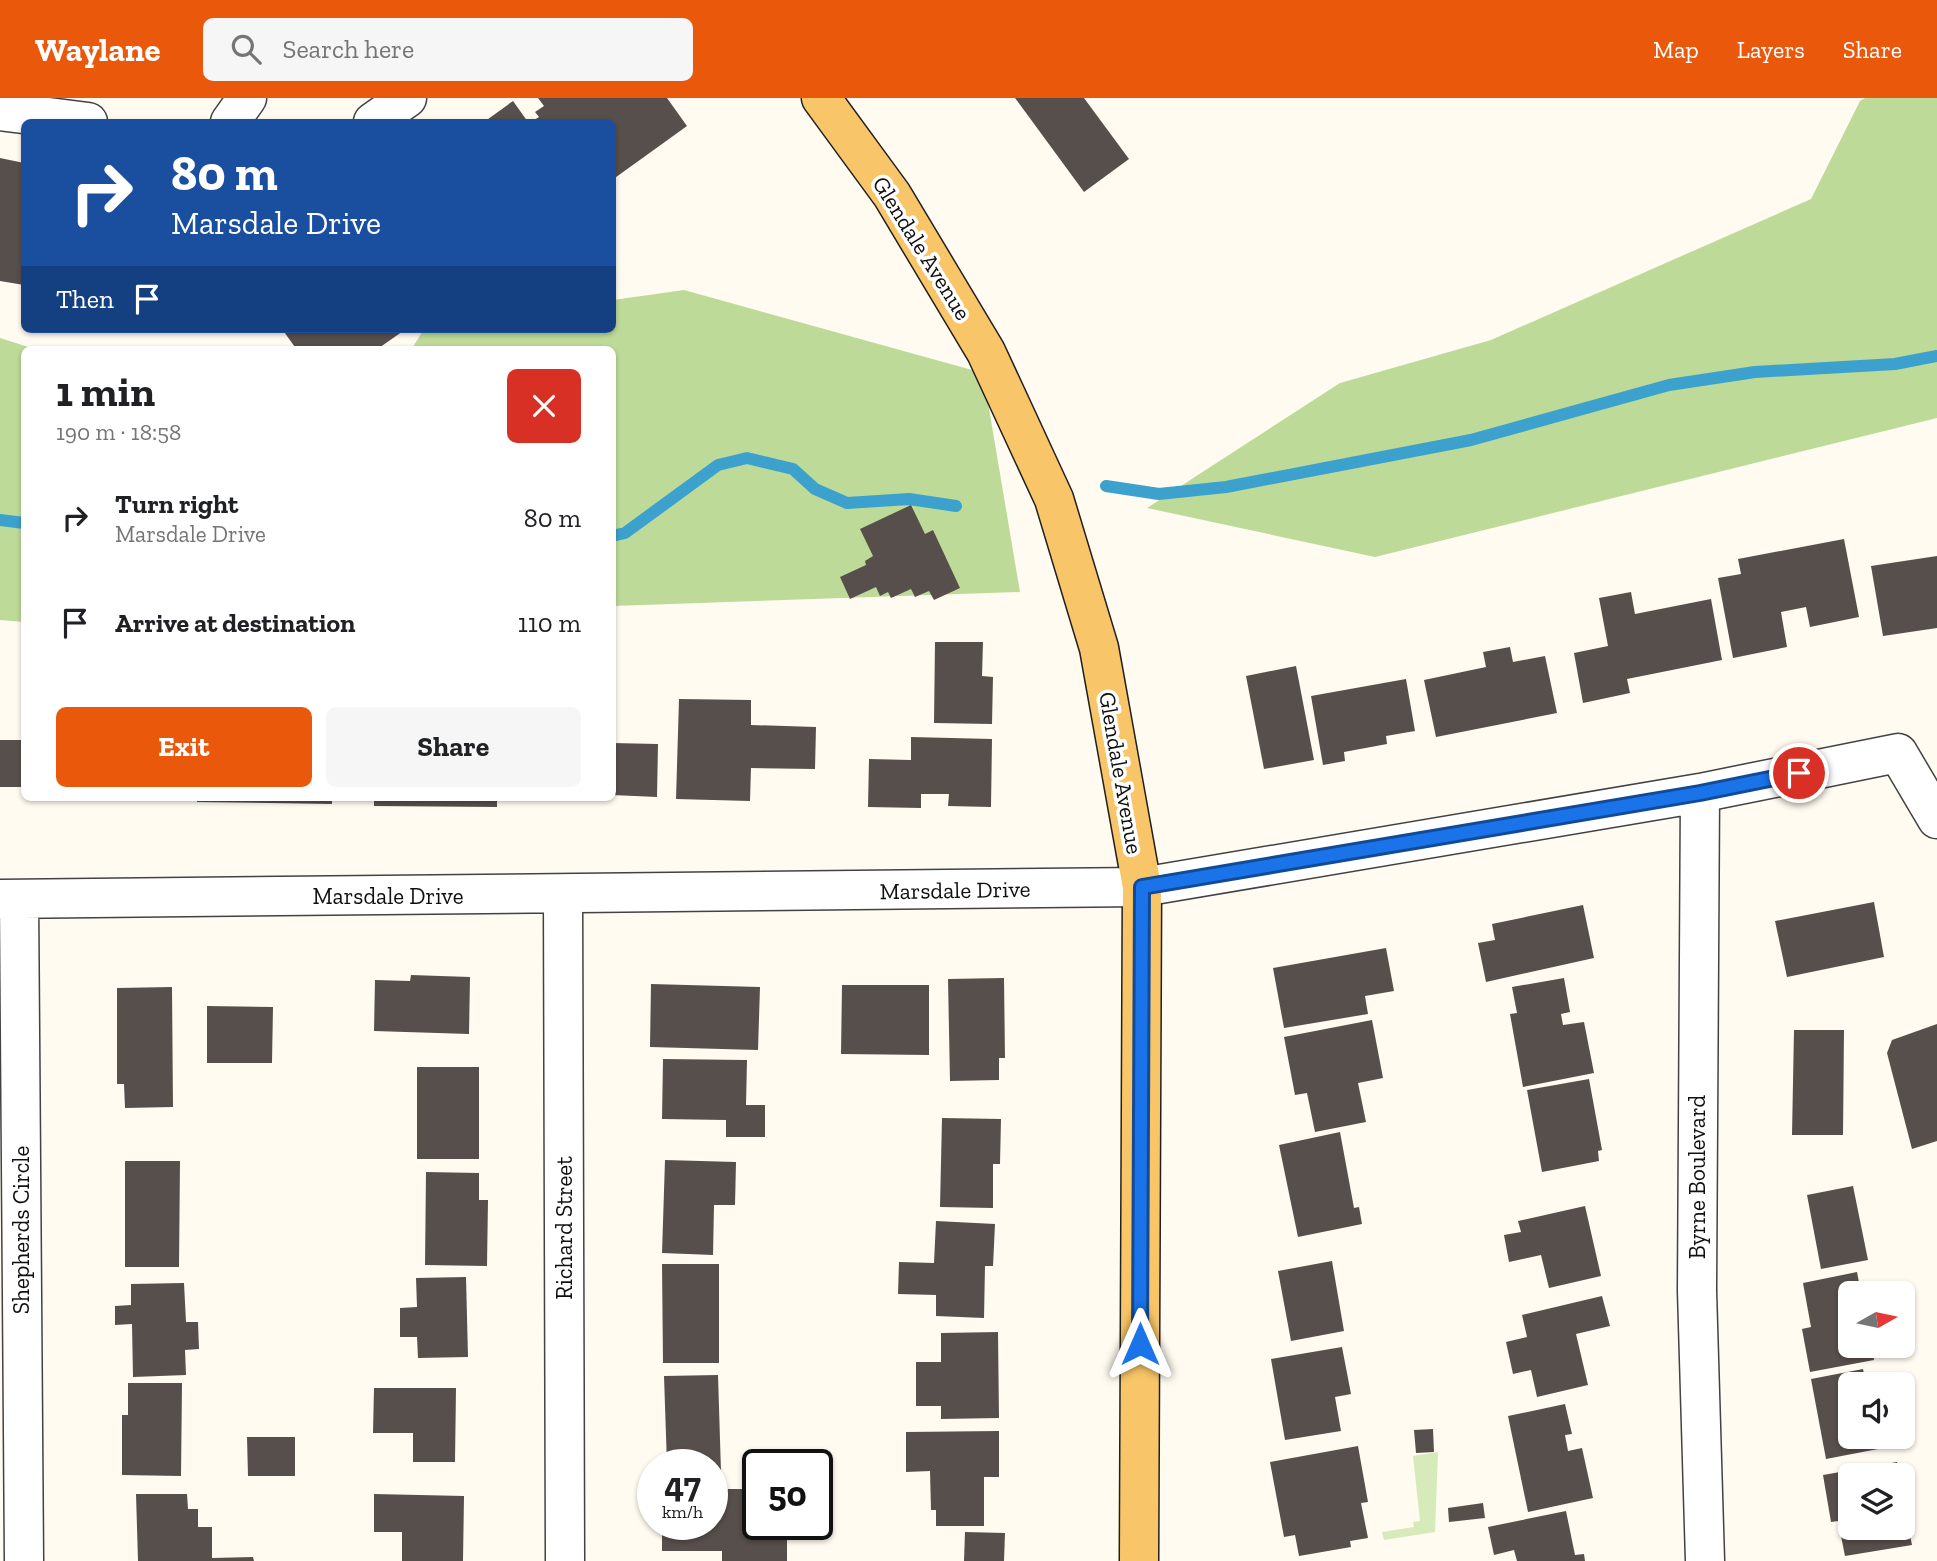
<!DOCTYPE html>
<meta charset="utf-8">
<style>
:root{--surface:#fff;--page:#f6f6f6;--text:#202124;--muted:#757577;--accent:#ea580c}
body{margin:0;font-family:"Zilla Slab",serif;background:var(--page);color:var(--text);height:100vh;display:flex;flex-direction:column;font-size:26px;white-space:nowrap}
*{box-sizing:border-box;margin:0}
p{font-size:23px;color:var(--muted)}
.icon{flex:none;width:38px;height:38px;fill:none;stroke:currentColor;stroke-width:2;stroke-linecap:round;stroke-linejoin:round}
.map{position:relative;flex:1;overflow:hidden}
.side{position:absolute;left:21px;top:248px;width:595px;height:455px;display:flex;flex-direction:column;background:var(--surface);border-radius:10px;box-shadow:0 2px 5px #0004}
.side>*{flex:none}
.top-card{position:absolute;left:21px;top:21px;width:595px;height:214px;border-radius:10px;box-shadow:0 2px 5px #0004;background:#1a4fa0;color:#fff;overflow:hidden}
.needle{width:46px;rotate:81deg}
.controls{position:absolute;left:1838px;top:1183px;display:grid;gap:14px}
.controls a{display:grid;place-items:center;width:77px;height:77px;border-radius:10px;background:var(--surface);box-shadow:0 2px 5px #0004;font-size:35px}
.speed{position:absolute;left:637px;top:1351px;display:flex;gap:14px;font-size:35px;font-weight:700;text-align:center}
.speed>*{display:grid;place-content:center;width:91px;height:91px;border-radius:50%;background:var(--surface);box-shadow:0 2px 5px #0004;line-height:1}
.speed small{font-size:18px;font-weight:400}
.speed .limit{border:4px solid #111;border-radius:10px;background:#fff;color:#111}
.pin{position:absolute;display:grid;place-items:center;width:60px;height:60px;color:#fff;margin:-30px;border:4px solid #fff;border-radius:50%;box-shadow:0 2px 7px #0007}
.me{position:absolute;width:77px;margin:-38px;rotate:0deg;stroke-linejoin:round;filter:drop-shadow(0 0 5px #0008)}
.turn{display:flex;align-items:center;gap:24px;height:147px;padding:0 35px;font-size:32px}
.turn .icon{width:91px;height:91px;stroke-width:2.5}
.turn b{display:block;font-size:49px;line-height:60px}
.then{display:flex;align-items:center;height:66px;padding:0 35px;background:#0003;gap:14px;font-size:26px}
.round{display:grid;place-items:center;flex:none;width:74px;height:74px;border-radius:10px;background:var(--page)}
.headline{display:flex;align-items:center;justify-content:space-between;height:119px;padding:0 35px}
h1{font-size:42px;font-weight:700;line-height:52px}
.cta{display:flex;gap:14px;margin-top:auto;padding:14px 35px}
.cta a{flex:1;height:80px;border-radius:10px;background:var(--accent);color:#fff;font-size:28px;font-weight:700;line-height:80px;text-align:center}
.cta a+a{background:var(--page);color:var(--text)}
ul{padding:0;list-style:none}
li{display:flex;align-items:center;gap:21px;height:105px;padding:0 35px}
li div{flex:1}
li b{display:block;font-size:26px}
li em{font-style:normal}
header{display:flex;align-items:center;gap:42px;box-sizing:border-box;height:98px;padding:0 35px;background:var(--accent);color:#fff}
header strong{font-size:33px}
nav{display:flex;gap:38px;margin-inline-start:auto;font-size:24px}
.search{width:490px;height:63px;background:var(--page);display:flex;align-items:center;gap:18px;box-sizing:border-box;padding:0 24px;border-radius:10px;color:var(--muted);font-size:26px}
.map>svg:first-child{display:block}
.green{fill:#d7eaba}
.forest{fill:#bdda99}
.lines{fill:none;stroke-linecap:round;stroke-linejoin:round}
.stream{stroke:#3ca2cd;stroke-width:12}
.building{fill:#574f4b}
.minor-casing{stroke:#424242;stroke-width:41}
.major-casing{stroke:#202020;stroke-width:41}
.minor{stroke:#fff;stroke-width:38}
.major{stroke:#f8c668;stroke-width:38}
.route-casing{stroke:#114b97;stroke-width:18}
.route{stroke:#1a73e8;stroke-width:12}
.labels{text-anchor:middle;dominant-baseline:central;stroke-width:7;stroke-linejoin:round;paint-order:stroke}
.street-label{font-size:23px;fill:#0f0f0f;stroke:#fff}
</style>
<header>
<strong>Waylane</strong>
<div class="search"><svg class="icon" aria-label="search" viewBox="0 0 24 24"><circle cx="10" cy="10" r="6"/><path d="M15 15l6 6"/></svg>Search here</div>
<nav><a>Map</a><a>Layers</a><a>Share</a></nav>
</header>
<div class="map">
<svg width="1937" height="1463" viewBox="0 0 1937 1463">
<rect width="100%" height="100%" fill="#fffbf0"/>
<path class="green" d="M 1438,1354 L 1435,1434 L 1384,1442 L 1382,1434 L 1414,1429 L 1413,1424 L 1420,1423 L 1413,1358 Z"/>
<path class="forest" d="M 1865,0 L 1937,0 L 1937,320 L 1375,459 L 1147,410 L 1340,285 L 1491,242 L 1811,101 L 1860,3 Z
M 684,192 L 983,275 L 1020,494 L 613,508 L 612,252 L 411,252 L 424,231 L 612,231 L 613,202 Z
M 0,240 L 38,252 L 24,252 L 24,524 L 0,522 Z"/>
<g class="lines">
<path class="stream" d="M 1106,388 L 1159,396 L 1226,389 L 1471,342 L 1669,287 L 1755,274 L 1895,266 L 1937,258
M 0,422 L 24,425
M 612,438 L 625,435 L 718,367 L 747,360 L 793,371 L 815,391 L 847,405 L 909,401 L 956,408"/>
</g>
<path class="building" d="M 538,0 L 667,0 L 687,28 L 612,82 L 612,24 L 531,24 L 539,19 L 535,14 L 544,8 Z
M 1015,0 L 1084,0 L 1129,61 L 1084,94 Z
M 513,3 L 528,24 L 484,24 Z
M 0,60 L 24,65 L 24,187 L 0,183 Z
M 282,231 L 406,231 L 376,252 L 297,252 Z
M 911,407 L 925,436 L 933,432 L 960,490 L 934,502 L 929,493 L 915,499 L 911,491 L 891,500 L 888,494 L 880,498 L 876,489 L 850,501 L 840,479 L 866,467 L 865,463 L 873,458 L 860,431 Z
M 1844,441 L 1859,519 L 1810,529 L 1806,509 L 1781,514 L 1787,549 L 1733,560 L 1718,480 L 1741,476 L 1738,461 Z
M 1937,458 L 1937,530 L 1883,538 L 1871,468 Z
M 1631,494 L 1635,516 L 1711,501 L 1722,562 L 1627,581 L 1630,595 L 1583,605 L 1574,555 L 1608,548 L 1599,500 Z
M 935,544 L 983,544 L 982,578 L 993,579 L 992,626 L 934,625 Z
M 1510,549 L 1513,564 L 1545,558 L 1557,615 L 1436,639 L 1424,582 L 1486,569 L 1483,554 Z
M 1296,568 L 1314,662 L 1264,671 L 1246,578 Z
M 1406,581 L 1415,633 L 1386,638 L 1387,646 L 1344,654 L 1345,663 L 1323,667 L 1311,598 Z
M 679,601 L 751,602 L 751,627 L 816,629 L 815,671 L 751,670 L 750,703 L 676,701 Z
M 911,639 L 992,641 L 991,709 L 948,708 L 949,696 L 921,696 L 921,710 L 868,709 L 869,661 L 911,662 Z
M 0,642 L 22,642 L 21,689 L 0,689 Z
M 612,645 L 658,646 L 657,699 L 612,697 Z
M 197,700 L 332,700 L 332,706 L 197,704 Z
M 374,700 L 497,700 L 497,709 L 374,708 Z
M 1874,804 L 1884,859 L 1787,879 L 1775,823 Z
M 1583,807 L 1594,860 L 1486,884 L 1478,845 L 1495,842 L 1492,826 Z
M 1386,850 L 1394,893 L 1365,898 L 1368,916 L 1284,930 L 1273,870 Z
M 411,877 L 470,879 L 469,936 L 374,933 L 375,882 L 410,883 Z
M 1004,880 L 1005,960 L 999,960 L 999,982 L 950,983 L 948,881 Z
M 1564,880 L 1570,914 L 1561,916 L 1563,927 L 1584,924 L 1594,975 L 1523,989 L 1510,916 L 1517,915 L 1512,889 Z
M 651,886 L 760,889 L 758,952 L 650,949 Z
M 842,887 L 929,887 L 929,957 L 841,956 Z
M 172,889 L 173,1009 L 125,1010 L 124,986 L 117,986 L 117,890 Z
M 207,908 L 273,909 L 272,965 L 207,965 Z
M 1372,922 L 1383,980 L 1358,985 L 1366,1024 L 1315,1034 L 1307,995 L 1295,997 L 1284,939 Z
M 1937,926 L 1937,1043 L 1912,1051 L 1887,955 L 1892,942 Z
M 1794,932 L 1844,932 L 1843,1037 L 1792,1037 Z
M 663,961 L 747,962 L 746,1007 L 765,1007 L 765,1039 L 726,1039 L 726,1022 L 662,1021 Z
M 417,969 L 479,969 L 479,1061 L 417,1061 Z
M 1589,981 L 1602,1052 L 1598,1053 L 1599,1063 L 1542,1074 L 1527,992 Z
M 942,1020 L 1001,1021 L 1000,1066 L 993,1066 L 993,1110 L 940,1109 Z
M 1340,1034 L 1354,1110 L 1359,1109 L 1362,1126 L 1298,1139 L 1279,1047 Z
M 665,1062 L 736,1064 L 735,1107 L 714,1107 L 713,1157 L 662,1155 Z
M 125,1063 L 180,1063 L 179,1169 L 125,1169 Z
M 426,1074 L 479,1075 L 479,1102 L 488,1102 L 487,1168 L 425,1167 Z
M 1853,1088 L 1868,1162 L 1821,1171 L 1807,1097 Z
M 1585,1108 L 1601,1178 L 1549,1190 L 1541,1157 L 1509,1164 L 1504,1137 L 1521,1134 L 1518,1123 Z
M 936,1123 L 995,1126 L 993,1168 L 985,1168 L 984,1220 L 936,1218 L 936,1197 L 898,1196 L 899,1164 L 934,1165 Z
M 1332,1163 L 1344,1233 L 1291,1243 L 1278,1173 Z
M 662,1166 L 719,1166 L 719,1265 L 663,1265 Z
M 1857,1174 L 1861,1195 L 1850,1195 L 1850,1248 L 1872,1248 L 1874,1262 L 1810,1274 L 1802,1231 L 1811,1229 L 1803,1185 Z
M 466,1179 L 468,1259 L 418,1260 L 417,1239 L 400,1239 L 400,1210 L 417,1209 L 416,1180 Z
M 184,1185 L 186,1224 L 198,1224 L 199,1251 L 185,1252 L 186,1277 L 133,1279 L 132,1226 L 115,1227 L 115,1208 L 131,1207 L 131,1186 Z
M 1602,1198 L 1610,1228 L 1576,1236 L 1588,1287 L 1537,1299 L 1531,1272 L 1513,1276 L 1506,1244 L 1527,1239 L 1522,1217 Z
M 998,1234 L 999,1320 L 941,1321 L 941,1308 L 916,1308 L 916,1264 L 941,1264 L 941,1235 Z
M 1342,1249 L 1351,1296 L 1335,1299 L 1341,1333 L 1285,1342 L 1271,1261 Z
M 1863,1271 L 1866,1286 L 1850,1286 L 1850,1339 L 1876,1339 L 1878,1351 L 1826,1361 L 1811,1281 Z
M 718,1277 L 721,1374 L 712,1374 L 712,1367 L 667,1367 L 664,1278 Z
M 128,1285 L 182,1285 L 181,1378 L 122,1377 L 122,1317 L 128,1317 Z
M 374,1290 L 456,1290 L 455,1364 L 413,1364 L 413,1335 L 373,1335 Z
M 1565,1306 L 1572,1336 L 1565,1337 L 1568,1353 L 1582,1350 L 1593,1400 L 1528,1414 L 1508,1318 Z
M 1433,1331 L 1434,1354 L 1416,1355 L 1414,1332 Z
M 999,1333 L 999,1379 L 984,1379 L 984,1428 L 936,1428 L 936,1412 L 931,1412 L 930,1373 L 906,1374 L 906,1334 Z
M 247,1339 L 295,1339 L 295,1378 L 248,1378 Z
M 1358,1348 L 1368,1404 L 1361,1405 L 1368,1440 L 1350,1443 L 1351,1449 L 1299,1458 L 1295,1437 L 1284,1439 L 1270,1364 Z
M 1897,1364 L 1899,1377 L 1850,1377 L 1850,1430 L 1902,1430 L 1902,1423 L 1907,1422 L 1912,1447 L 1845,1458 L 1838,1423 L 1831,1424 L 1823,1377 Z
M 712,1391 L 758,1391 L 758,1426 L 776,1426 L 776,1442 L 787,1442 L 787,1463 L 722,1463 L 722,1453 L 662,1453 L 662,1426 L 712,1426 Z
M 136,1396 L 187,1396 L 188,1411 L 198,1411 L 198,1429 L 212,1429 L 212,1460 L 253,1459 L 254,1463 L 138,1463 Z
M 374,1396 L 464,1398 L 463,1463 L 402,1463 L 402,1434 L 374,1434 Z
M 1483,1405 L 1485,1420 L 1449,1424 L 1448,1410 Z
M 1566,1413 L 1575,1457 L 1584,1456 L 1585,1463 L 1517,1463 L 1514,1452 L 1494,1457 L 1488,1429 Z
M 965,1434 L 1005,1435 L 1004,1463 L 964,1463 Z"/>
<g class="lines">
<defs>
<path id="minor" d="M 0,13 L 88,24
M 230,24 L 247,0
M 373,24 L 407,0
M 1700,695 L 1697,1193 L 1705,1463
M 563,797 L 565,1463
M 0,801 L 1142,789 L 1700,695 L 1898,655 L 1937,721
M 19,801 L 24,1463"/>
<path id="major" d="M 821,0 L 892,97 L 986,254 L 1054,401 L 1099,550 L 1142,789 L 1139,1463"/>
</defs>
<use href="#minor" class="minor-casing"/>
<use href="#major" class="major-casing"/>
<use href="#minor" class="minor"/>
<use href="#major" class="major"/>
</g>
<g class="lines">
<defs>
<path id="route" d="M 1140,1246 L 1142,789 L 1700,695 L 1799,675"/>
</defs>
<use href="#route" class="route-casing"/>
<use href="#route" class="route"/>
</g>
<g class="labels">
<g class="street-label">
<text transform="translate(922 150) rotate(58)">Glendale Avenue</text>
<text transform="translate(1121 675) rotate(80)">Glendale Avenue</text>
<text transform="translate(955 792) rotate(-1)">Marsdale Drive</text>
<text x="388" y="798">Marsdale Drive</text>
<text transform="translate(1697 1079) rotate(-90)">Byrne Boulevard</text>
<text transform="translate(564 1130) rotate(-90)">Richard Street</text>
<text transform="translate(21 1132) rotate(-90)">Shepherds Circle</text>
</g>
</g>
</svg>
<div class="controls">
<a><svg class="needle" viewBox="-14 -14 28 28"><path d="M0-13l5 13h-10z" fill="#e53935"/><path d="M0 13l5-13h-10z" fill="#757577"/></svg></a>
<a><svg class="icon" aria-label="sound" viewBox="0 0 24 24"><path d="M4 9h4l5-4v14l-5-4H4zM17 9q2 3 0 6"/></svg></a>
<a><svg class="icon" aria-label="layers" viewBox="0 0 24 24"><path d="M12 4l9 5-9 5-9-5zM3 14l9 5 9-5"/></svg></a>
</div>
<div class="speed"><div>47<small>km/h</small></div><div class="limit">50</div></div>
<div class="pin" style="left:1799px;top:675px;background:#d93025"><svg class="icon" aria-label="arrive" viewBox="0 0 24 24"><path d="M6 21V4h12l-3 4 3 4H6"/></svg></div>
<svg class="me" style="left:1140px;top:1246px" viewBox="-20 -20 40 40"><path d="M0-17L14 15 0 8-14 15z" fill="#1a73e8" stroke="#fff" stroke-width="4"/></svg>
<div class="top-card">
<div class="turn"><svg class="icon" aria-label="right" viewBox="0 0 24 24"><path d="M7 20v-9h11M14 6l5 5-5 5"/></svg><div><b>80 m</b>Marsdale Drive</div></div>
<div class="then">Then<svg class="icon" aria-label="arrive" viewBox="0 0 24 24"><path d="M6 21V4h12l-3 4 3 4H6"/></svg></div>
</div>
<section class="side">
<div class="headline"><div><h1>1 min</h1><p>190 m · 18:58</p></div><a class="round" style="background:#d93025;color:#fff"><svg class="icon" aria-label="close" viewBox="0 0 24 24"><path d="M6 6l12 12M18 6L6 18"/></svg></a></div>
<ul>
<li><svg class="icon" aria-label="right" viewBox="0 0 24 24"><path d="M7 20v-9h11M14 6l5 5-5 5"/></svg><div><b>Turn right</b><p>Marsdale Drive</p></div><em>80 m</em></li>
<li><svg class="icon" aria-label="arrive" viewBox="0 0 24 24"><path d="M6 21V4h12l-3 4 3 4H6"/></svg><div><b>Arrive at destination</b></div><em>110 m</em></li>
</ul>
<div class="cta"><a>Exit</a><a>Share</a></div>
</section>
</div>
